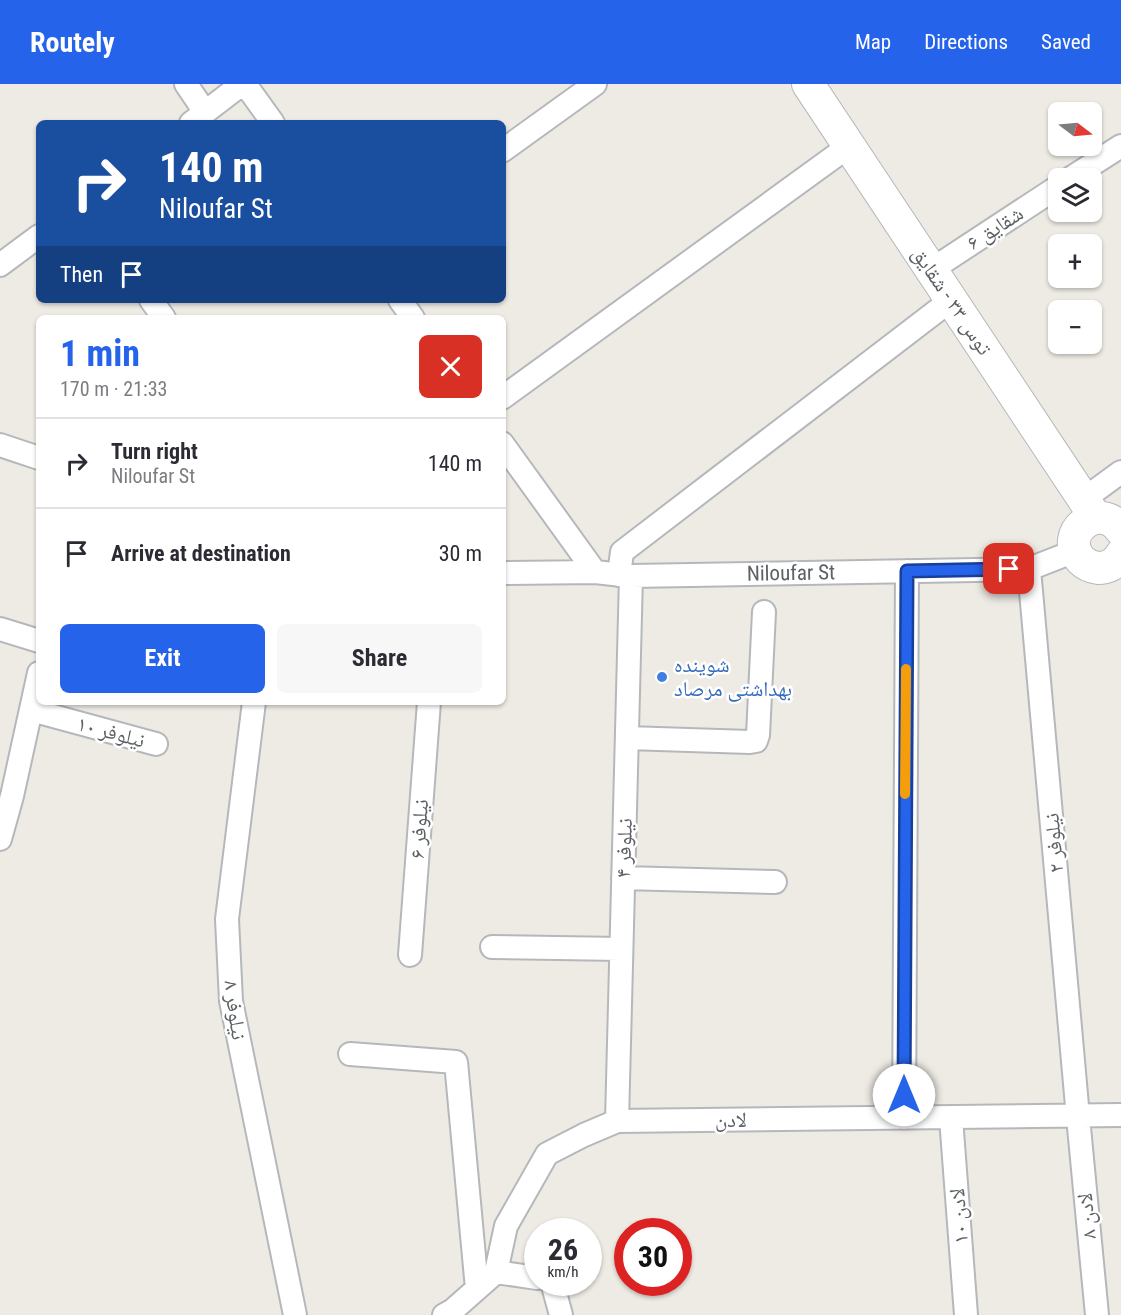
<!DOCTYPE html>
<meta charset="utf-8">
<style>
:root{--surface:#fff;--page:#f7f7f7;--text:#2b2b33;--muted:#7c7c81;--line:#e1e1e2;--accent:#2563eb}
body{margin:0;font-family:"Roboto Condensed","Noto Naskh Arabic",sans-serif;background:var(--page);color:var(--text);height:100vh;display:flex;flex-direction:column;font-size:22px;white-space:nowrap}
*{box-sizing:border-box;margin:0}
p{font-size:20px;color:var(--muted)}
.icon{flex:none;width:33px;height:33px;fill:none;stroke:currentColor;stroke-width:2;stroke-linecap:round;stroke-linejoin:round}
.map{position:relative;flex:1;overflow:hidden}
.side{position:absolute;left:36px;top:231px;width:470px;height:390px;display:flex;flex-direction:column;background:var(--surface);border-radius:9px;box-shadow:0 2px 4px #0004}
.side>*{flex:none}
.banner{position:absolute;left:36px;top:36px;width:470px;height:183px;border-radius:9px;box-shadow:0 2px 4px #0004;background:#1a4fa0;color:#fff;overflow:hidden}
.needle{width:39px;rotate:106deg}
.buttons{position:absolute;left:1048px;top:18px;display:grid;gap:12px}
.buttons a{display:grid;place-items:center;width:54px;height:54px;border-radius:9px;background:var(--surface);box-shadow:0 2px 4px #0004;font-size:30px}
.speed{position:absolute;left:524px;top:1134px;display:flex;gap:12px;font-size:30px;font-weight:700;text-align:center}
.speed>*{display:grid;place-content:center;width:78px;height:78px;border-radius:50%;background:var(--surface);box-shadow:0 2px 4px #0004;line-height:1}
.speed small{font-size:15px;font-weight:400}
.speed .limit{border:9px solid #d22;background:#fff;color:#111}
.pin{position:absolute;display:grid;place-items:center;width:51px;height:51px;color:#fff;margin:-26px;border-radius:12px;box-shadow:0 3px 9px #0006}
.me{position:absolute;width:66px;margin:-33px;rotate:0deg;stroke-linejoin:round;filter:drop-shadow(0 0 4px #0008)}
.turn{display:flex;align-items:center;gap:21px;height:126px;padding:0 24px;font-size:27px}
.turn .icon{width:78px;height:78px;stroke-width:2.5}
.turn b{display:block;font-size:42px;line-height:51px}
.then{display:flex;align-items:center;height:57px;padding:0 24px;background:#0003;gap:12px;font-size:22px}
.round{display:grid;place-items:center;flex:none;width:63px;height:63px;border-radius:9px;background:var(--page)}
.summary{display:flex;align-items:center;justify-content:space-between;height:102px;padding:0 24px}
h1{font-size:36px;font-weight:700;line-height:45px;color:var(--accent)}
.action{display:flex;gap:12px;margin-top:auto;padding:12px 24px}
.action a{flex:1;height:69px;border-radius:9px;background:var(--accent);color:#fff;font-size:24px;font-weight:700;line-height:69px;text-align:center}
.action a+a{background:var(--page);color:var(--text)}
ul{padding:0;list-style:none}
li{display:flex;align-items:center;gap:18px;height:90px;padding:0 24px;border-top:2px solid var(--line)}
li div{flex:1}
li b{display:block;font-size:22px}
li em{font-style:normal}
header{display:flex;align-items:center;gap:36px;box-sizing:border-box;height:84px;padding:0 30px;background:var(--accent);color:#fff}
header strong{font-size:28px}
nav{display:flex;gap:33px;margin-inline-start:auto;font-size:21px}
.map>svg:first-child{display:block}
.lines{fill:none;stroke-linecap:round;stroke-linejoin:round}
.street-casing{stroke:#b5b8bb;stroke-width:26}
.secondary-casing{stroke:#b3b8bb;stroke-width:34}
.street{stroke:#fff;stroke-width:22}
.secondary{stroke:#fff;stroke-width:32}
.route-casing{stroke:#184099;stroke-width:15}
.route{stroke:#2563eb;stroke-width:10}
.slow{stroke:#f59e0b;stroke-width:10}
.shop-dot{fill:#3f7fe0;stroke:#fff;stroke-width:2}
.labels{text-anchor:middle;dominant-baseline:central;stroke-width:5;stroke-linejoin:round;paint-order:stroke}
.street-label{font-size:21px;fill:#5c6164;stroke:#fff}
.shop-label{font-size:21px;fill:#366cbe;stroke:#fff;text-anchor:start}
</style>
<header>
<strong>Routely</strong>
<nav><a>Map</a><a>Directions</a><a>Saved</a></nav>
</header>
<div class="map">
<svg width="1121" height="1231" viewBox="0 0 1121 1231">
<rect width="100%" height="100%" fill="#eeebe4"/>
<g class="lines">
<defs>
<path id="street" d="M 186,0 L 205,28
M 245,0 L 273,39
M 191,39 L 242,0
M 502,67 L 595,0
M 1071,94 L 1121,62
M 0,181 L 39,152
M 931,186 L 1059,102
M 151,216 L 164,234
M 400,216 L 413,234
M 502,314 L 849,62
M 502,359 L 595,488
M 0,361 L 39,374
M 1084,415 L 1121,388
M 1029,485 L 1078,1033 L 1097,1231
M 502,489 L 595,488 L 631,492 L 1029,485 L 1075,467
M 619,491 L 622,468 L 951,216
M 0,545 L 39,557
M 254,618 L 227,835 L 231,917 L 295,1231
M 31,626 L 156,660
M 627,654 L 750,658 L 756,657 L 758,651 L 764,528
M 0,755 L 12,712 L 39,589
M 623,794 L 775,798
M 492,863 L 621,865
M 410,871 L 429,618
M 350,970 L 456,978 L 477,1205
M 904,1034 L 907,487
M 951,1034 L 966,1231
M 617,1037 L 631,492
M 496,1188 L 537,1194
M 552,1198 L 561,1231
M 444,1231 L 453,1226 L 496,1188 L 506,1142 L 547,1070 L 584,1051 L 617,1037 L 1121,1031"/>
<path id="secondary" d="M 808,0 L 1096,434
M 1121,446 C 1099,415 1057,450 1081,476 C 1086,481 1091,483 1098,484 C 1107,484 1116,480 1121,471"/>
</defs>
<use href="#street" class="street-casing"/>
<use href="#secondary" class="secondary-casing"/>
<use href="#street" class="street"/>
<use href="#secondary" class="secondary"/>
</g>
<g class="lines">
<defs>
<path id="route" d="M 904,1011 L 907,487 L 1009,485"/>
</defs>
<use href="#route" class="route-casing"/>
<use href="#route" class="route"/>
<path class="slow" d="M 905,710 L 906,585"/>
</g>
<circle class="shop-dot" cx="662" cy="593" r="6"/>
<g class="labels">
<g class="street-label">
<text transform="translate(995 144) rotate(-33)">شقایق ۶</text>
<text transform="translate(952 217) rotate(56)">توس ۳۳ - شقایق</text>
<text transform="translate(791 489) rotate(-1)">Niloufar St</text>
<text transform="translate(111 648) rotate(15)">نیلوفر ۱۰</text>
<text transform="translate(419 745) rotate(-86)">نیلوفر ۶</text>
<text transform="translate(1054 759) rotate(-95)">نیلوفر ۲</text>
<text transform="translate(624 764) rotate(-88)">نیلوفر ۴</text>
<text transform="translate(235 926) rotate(82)">نیلوفر ۸</text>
<text x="731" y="1036">لادن</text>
<text transform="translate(959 1132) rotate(-94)">لادن ۱۰</text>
<text transform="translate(1087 1132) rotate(-96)">لادن ۸</text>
</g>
<g class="shop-label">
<text x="674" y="581">شوینده<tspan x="674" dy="24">بهداشتی مرصاد</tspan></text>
</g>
</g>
</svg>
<div class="buttons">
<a><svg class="needle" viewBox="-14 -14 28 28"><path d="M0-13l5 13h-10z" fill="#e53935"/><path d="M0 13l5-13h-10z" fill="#7c7c81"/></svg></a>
<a><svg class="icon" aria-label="layers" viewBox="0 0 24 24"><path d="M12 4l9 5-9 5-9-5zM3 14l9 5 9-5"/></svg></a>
<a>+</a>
<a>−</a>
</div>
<div class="speed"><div>26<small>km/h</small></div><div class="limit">30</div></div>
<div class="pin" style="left:1009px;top:485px;background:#d93025"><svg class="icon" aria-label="arrive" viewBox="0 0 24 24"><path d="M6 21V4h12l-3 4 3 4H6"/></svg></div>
<svg class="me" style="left:904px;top:1011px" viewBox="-20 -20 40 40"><circle r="19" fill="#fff"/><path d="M0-13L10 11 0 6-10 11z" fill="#2563eb"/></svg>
<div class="banner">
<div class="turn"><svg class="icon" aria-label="right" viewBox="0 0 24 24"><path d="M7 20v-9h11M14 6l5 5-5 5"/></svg><div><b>140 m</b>Niloufar St</div></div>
<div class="then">Then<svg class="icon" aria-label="arrive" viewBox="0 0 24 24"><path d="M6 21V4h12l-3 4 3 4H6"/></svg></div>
</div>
<section class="side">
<div class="summary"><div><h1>1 min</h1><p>170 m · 21:33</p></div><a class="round" style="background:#d93025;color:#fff"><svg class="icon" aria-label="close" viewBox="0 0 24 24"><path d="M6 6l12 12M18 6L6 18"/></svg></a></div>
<ul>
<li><svg class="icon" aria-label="right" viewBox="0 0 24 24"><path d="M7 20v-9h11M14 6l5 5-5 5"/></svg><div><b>Turn right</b><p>Niloufar St</p></div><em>140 m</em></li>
<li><svg class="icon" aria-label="arrive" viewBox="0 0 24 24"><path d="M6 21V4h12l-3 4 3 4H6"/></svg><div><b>Arrive at destination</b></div><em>30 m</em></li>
</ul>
<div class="action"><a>Exit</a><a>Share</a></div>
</section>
</div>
